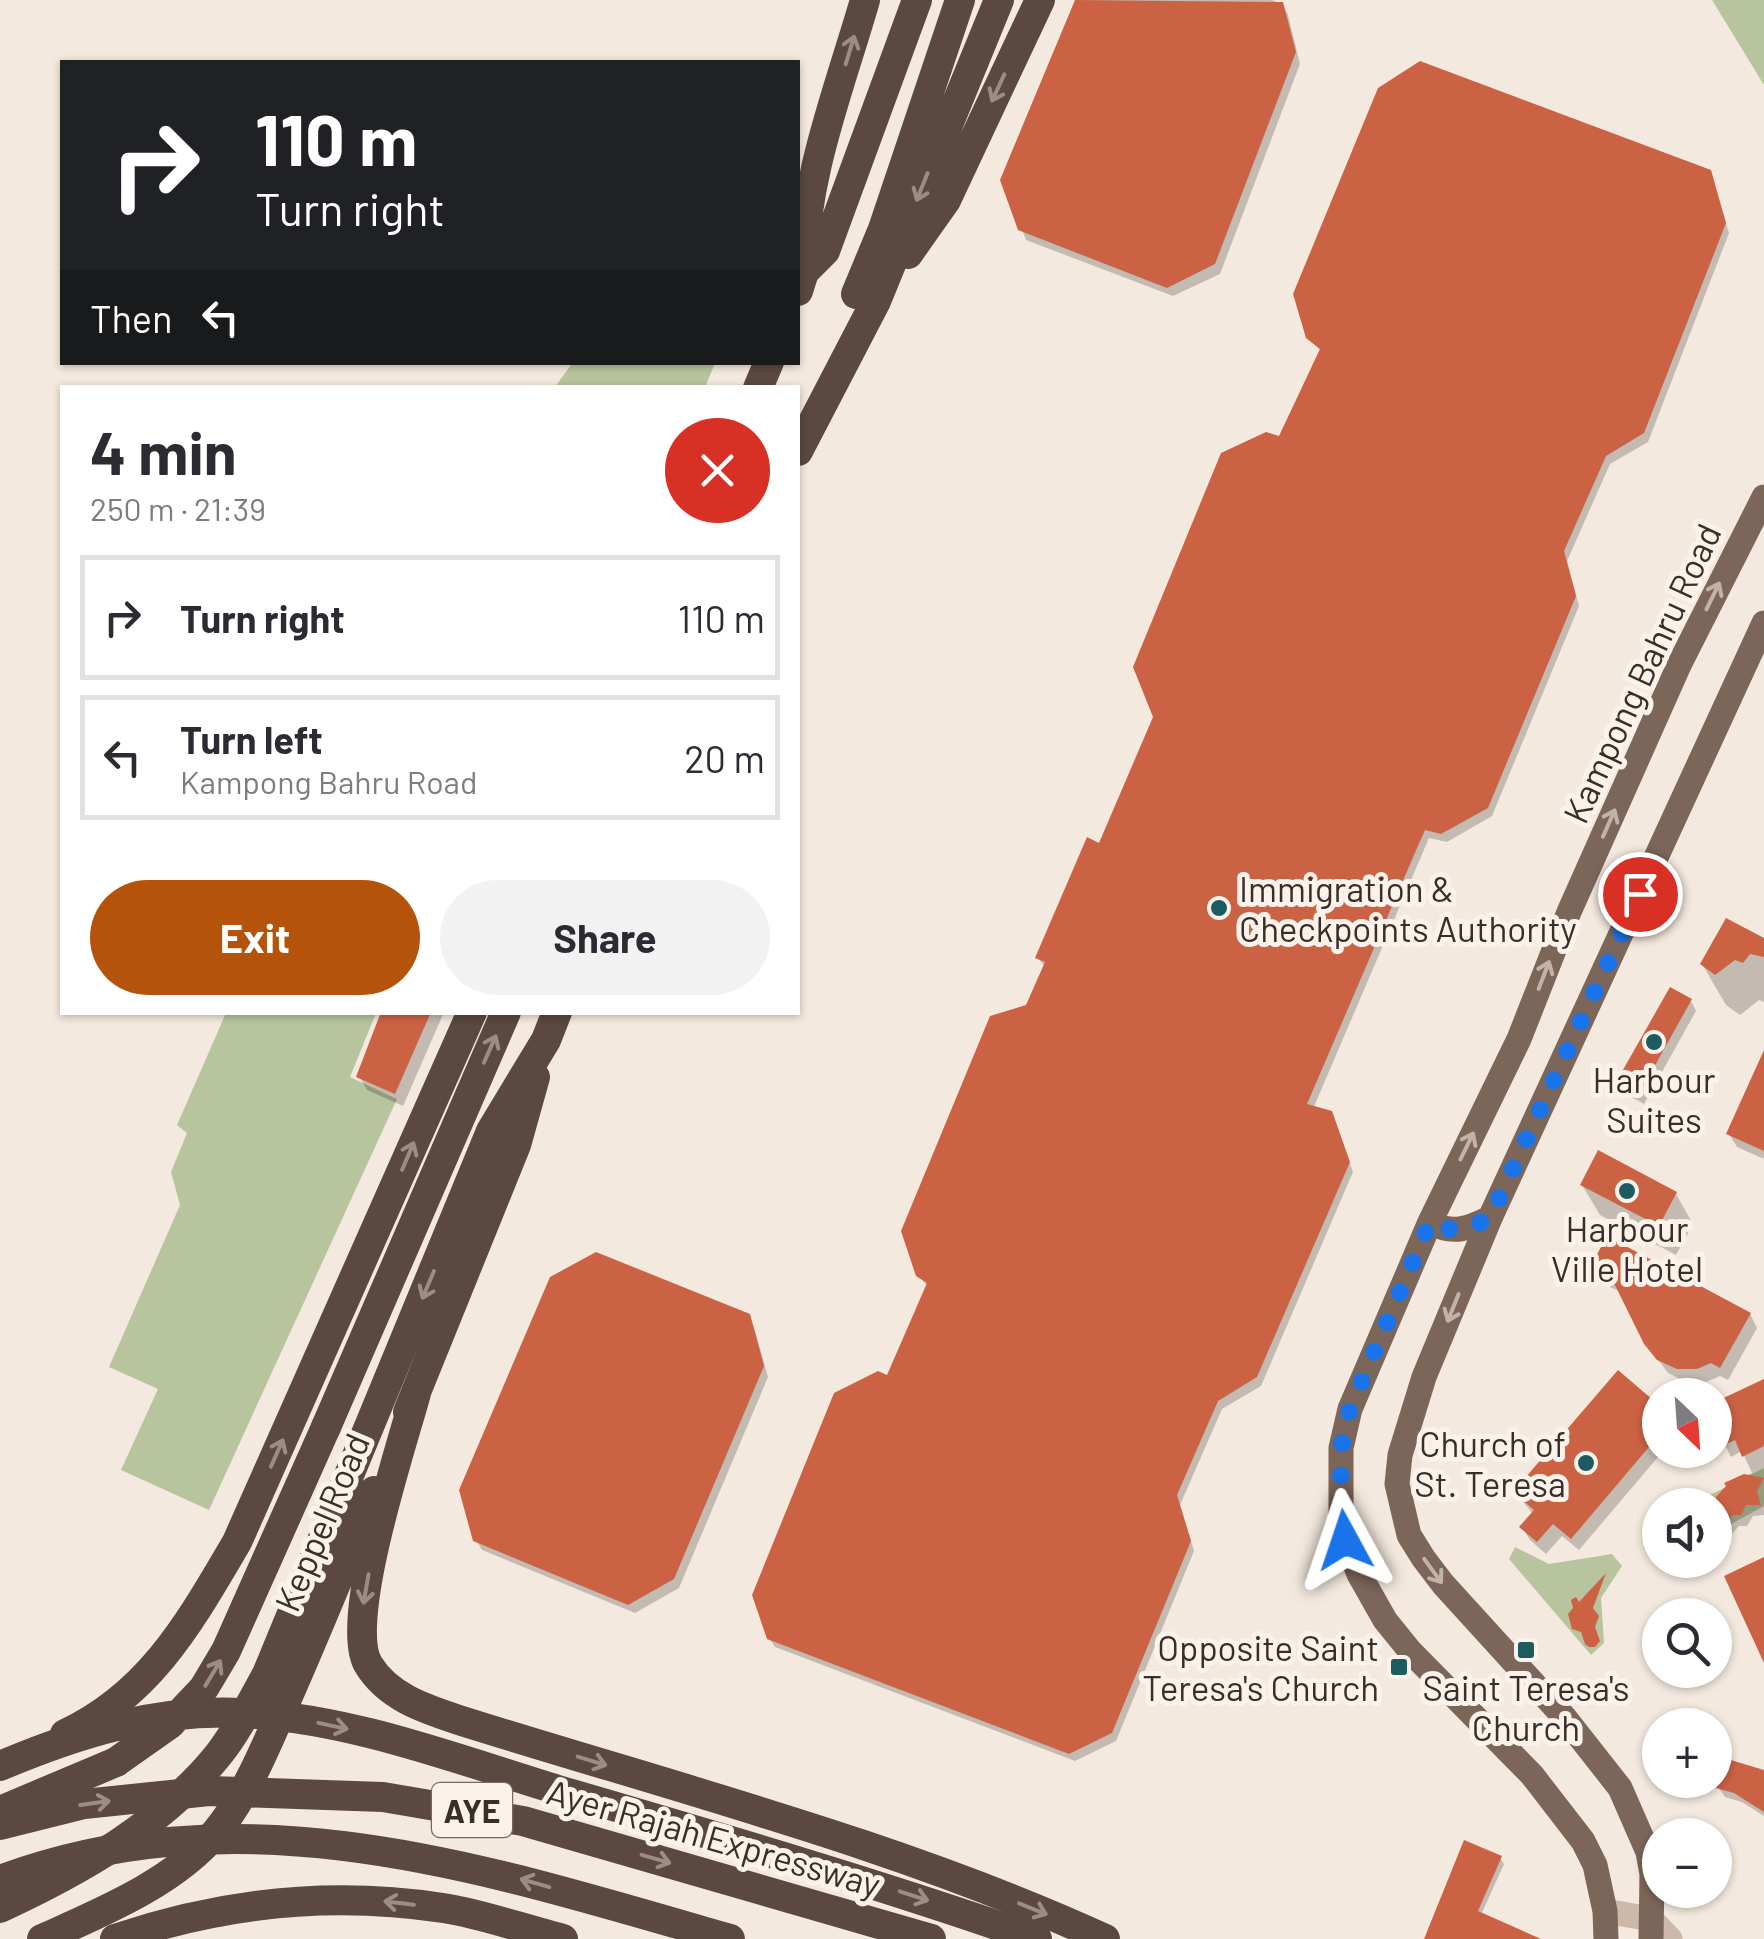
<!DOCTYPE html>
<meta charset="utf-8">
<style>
:root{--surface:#fff;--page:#f2f2f3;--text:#2b2b33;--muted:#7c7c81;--line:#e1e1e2;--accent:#b45309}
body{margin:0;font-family:Barlow,sans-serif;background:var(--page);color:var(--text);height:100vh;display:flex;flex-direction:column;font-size:38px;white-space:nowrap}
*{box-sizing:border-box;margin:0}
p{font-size:32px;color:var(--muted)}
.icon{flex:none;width:55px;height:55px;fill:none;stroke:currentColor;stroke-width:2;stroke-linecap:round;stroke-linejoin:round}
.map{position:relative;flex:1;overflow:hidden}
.details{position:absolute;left:60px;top:385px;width:740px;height:630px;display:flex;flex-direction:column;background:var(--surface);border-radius:0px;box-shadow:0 2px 8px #0004}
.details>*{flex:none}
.top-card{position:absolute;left:60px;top:60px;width:740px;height:305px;border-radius:0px;box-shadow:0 2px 8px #0004;background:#202124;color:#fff;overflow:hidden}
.needle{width:65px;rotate:155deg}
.controls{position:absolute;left:1642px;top:1378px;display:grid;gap:20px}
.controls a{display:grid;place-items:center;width:90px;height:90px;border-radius:50%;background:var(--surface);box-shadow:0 2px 8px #0004;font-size:50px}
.pin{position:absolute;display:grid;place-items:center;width:85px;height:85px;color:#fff;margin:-42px;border:5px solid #fff;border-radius:50%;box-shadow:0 2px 10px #0007}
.me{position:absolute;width:110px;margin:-55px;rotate:355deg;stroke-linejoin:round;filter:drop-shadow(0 0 8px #0008)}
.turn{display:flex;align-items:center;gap:35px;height:210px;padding:0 30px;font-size:45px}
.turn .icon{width:130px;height:130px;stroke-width:2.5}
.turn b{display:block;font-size:70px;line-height:85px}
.then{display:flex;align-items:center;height:95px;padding:0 30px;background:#0003;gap:20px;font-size:38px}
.round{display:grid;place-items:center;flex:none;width:105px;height:105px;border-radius:52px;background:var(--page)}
.summary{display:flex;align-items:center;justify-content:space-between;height:170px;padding:0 30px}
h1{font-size:60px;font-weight:700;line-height:75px}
.button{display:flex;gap:20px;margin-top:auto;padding:20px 30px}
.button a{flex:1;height:115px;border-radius:60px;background:var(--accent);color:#fff;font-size:40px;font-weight:700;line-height:115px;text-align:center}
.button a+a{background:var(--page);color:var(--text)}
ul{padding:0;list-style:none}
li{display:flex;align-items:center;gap:30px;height:125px;margin:0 20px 15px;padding:0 10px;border:5px solid var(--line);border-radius:0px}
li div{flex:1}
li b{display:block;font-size:38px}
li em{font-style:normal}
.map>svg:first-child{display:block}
.green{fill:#b8c49d}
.shadow{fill:#0003}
.building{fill:#cc6244}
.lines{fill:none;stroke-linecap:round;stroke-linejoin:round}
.minor{stroke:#cdb9a9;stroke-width:25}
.major{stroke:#7c6559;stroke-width:25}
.highway{stroke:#5b4840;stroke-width:30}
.highway-bridge{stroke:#5b4840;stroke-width:30}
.oneway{stroke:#9b8c84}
.oneway2{stroke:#c2b3a9}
.route{stroke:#1a73e8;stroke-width:18;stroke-dasharray:0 32.4}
.poi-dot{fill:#1c5b5e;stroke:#fbf3eb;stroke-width:4}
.labels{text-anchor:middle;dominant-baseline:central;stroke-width:10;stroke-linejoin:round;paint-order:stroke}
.shield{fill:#fbf3eb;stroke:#746963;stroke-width:2.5}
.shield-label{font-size:32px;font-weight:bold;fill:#3a2e29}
.street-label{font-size:35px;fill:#3a2e29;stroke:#fbf3eb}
.poi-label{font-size:35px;fill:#3a2e29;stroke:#fbf3eb}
</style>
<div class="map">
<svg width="1764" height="1939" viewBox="0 0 1764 1939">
<rect width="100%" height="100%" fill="#f4e9de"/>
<path class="green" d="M 1712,0 L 1764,0 L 1764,85 Z
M 573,362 L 715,362 L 715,363 L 705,387 L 555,387 Z
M 226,1013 L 376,1013 L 350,1077 L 397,1099 L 209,1510 L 121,1470 L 158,1389 L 109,1367 L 180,1205 L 171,1172 L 187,1133 L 177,1125 Z
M 1764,1468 L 1764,1506 L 1715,1533 L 1715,1505 L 1690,1505 Z
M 1515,1547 L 1549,1564 L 1612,1554 L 1622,1566 L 1601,1598 L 1604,1643 L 1591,1655 L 1509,1559 Z"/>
<path class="shadow" d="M 1078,0 L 1272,0 L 1282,4 L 1288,15 L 1300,64 L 1220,274 L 1173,296 L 1026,240 L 1003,180 Z
M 1710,172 L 1729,233 L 1648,442 L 1610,464 L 1567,561 L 1579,606 L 1492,816 L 1447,842 L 1429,838 L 1313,1109 L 1331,1113 L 1353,1172 L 1261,1386 L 1222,1409 L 1180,1505 L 1194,1551 L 1116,1741 L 1075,1761 L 775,1647 L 769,1638 L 928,1287 L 918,1275 L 1045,967 L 1038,958 L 1101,846 L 1322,352 L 1308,337 Z
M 1764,941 L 1764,1002 L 1759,1000 L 1740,1015 L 1726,1005 L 1702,964 Z
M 1691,1001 L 1696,1011 L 1644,1104 L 1624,1093 L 1618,1084 Z
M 384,1012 L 444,1012 L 403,1106 L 367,1090 L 359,1076 Z
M 1764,1056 L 1764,1159 L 1737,1147 L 1729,1134 Z
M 1582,1185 L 1676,1194 L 1693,1224 L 1676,1255 L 1600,1215 Z
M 1592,1269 L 1750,1314 L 1757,1328 L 1728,1380 L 1720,1376 L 1706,1382 L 1686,1382 L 1668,1373 L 1646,1343 L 1621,1292 L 1599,1282 Z
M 748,1316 L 754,1327 L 768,1377 L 679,1588 L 635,1613 L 482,1550 L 476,1540 Z
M 1764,1382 L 1764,1515 L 1753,1516 L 1747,1526 L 1739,1526 L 1731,1535 L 1717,1538 L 1715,1505 L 1728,1484 L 1752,1473 L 1742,1451 L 1731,1457 L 1715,1426 L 1715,1415 Z
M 1660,1409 L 1660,1450 L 1664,1450 L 1579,1550 L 1562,1536 L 1546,1554 L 1530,1540 L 1522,1527 L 1533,1514 L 1516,1493 Z
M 1764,1773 L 1764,1816 L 1742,1802 L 1725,1797 L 1719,1788 Z
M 1500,1858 L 1504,1864 L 1481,1915 L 1535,1939 L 1426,1939 Z"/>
<path class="building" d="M 1075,0 L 1283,2 L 1296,52 L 1215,264 L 1167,288 L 1018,230 L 1000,180 Z
M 1420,61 L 1711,170 L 1726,223 L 1644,433 L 1606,456 L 1564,551 L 1576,596 L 1488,808 L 1441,834 L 1425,830 L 1414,855 L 1307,1104 L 1332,1111 L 1350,1162 L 1257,1377 L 1218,1401 L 1177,1495 L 1191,1541 L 1112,1733 L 1069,1754 L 767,1639 L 752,1595 L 834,1393 L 878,1371 L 887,1375 L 927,1283 L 916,1276 L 901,1231 L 990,1016 L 1026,1005 L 1045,962 L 1035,958 L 1087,837 L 1099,843 L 1153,717 L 1133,667 L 1221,453 L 1266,432 L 1279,436 L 1320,349 L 1306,338 L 1293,294 L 1378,88 Z
M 1726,918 L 1764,938 L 1764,957 L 1750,954 L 1743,963 L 1735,960 L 1715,975 L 1700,964 Z
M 1670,987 L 1692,999 L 1638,1096 L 1615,1084 Z
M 381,1012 L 431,1012 L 395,1094 L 356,1077 Z
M 1764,1050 L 1764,1151 L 1726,1134 Z
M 1598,1150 L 1677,1192 L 1659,1226 L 1580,1185 Z
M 1607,1236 L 1751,1313 L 1720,1368 L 1711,1363 L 1697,1369 L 1677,1369 L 1657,1360 L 1644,1344 L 1612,1279 L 1589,1269 Z
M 596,1252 L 750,1314 L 764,1366 L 674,1579 L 628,1605 L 473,1541 L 459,1490 L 550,1277 Z
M 1618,1370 L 1660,1406 L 1660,1434 L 1571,1539 L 1553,1524 L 1537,1542 L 1519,1527 L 1534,1510 L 1513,1492 Z
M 1764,1379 L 1764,1446 L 1742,1457 L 1735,1440 L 1722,1446 L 1715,1432 L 1715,1402 Z
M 1744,1474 L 1764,1478 L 1757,1491 L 1761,1505 L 1746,1505 L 1741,1515 L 1733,1515 L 1717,1531 L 1716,1497 L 1726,1486 L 1724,1483 Z
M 1764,1557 L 1764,1663 L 1724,1576 Z
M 1606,1573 L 1593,1608 L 1599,1616 L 1595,1627 L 1600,1641 L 1595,1647 L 1589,1647 L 1585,1644 L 1581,1632 L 1572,1629 L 1568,1614 L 1573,1608 L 1571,1600 L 1576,1597 L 1579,1602 Z
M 1724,1758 L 1764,1770 L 1764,1812 L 1734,1793 L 1716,1788 Z
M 1464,1840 L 1502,1856 L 1478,1911 L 1541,1939 L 1424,1939 Z"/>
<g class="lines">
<path class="minor" d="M 1605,1911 L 1651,1919 L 1670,1939"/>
<path class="major" d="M 1430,1222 C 1452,1235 1468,1229 1490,1218
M 1606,1939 L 1605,1911 L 1595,1865 L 1583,1841 L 1532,1775 L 1410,1651 L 1385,1620 L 1359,1574 L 1345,1539 L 1341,1515 L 1341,1448 L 1350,1409 L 1430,1222 L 1519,1039 L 1569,912 L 1680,663 L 1764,497
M 1651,1939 L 1652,1874 L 1648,1852 L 1620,1788 L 1565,1718 L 1443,1584 L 1424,1559 L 1409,1535 L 1397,1484 L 1400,1455 L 1424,1377 L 1490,1218 L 1764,623"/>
<path class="highway" d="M 908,254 L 946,200 L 1040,0
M 804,272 C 802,181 840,87 865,0
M 798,291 L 804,272 L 825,251 L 917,0
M 856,294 L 883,229 L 960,0
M 758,388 L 769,362
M 798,451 L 876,301 L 999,0
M 416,1393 C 402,1445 343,1621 368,1664 C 389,1699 429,1710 465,1722 C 676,1788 905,1847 1105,1939
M 408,1412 L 516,1145 L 535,1077
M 326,1427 L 506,1012
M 65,1734 C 151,1694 191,1620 237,1542 L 472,1012
M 0,1811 L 116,1762
M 0,1908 C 80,1871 163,1824 219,1754 C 238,1730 252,1701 267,1674 L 491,1131 L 546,1040 L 557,1012
M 42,1939 C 100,1913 176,1882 217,1831 C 247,1794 266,1746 285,1703 C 316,1633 345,1562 374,1491
M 115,1939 C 221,1903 332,1891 443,1908 C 483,1914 523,1929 563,1939"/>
<path class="highway-bridge" d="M 116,1762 L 170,1724 L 204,1688 L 226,1651 L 326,1427
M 0,1766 C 78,1733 156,1709 242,1713 C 350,1718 456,1759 558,1790 C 719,1837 879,1884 1037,1939
M 0,1825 L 84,1804 L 209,1791 L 383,1797 L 523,1821 L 931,1939
M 0,1880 C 247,1788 489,1870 730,1939"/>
</g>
<defs><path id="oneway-shaft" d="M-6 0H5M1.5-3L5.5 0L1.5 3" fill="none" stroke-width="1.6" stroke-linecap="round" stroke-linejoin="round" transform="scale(2.5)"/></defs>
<g class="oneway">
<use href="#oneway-shaft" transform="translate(850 50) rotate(-73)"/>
<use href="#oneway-shaft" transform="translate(998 88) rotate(115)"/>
<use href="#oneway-shaft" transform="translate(922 187) rotate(112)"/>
<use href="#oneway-shaft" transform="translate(490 1049) rotate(-66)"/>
<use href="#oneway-shaft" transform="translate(408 1156) rotate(-67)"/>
<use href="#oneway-shaft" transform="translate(428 1285) rotate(113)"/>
<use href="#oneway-shaft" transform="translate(277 1453) rotate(-66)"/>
<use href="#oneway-shaft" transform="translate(366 1589) rotate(100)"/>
<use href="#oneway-shaft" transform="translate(213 1673) rotate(-59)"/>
<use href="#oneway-shaft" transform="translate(333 1726) rotate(12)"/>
<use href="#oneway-shaft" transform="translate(592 1761) rotate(17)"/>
<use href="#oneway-shaft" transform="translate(95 1803) rotate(-8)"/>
<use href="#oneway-shaft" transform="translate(656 1859) rotate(16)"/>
<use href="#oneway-shaft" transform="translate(535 1883) rotate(-164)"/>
<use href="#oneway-shaft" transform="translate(914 1896) rotate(18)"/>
<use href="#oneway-shaft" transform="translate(399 1903) rotate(-173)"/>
<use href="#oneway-shaft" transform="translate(1033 1909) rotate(22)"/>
</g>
<g class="oneway2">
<use href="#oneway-shaft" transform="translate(1713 596) rotate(-64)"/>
<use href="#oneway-shaft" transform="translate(1609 823) rotate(-66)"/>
<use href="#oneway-shaft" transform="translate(1544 975) rotate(-69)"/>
<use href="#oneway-shaft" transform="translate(1467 1146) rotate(-64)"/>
<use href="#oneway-shaft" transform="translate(1453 1308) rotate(112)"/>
<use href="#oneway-shaft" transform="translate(1433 1571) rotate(54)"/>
</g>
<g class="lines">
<path class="route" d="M 1345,1540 L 1341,1514 L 1341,1448 L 1350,1409 L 1430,1222 C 1452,1235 1468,1229 1490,1218 L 1640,894"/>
</g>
<g class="poi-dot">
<circle cx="1219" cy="908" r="10"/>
<circle cx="1654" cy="1042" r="10"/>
<circle cx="1627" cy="1191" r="10"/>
<circle cx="1586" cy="1463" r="10"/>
<rect x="1516" y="1640" width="20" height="20" rx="5"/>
<rect x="1389" y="1657" width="20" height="20" rx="5"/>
</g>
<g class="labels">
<rect class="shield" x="432" y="1783" width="80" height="54" rx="8"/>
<g class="shield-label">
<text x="472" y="1810">AYE</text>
</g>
<g class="street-label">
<text transform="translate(1641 673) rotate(-65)">Kampong Bahru Road</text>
<text transform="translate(321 1522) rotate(-67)">Keppel Road</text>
<text transform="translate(714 1837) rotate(16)">Ayer Rajah Expressway</text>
</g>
<g class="poi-label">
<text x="1239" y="888" text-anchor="start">Immigration &amp;<tspan x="1239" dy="40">Checkpoints Authority</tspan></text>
<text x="1654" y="1079">Harbour<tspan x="1654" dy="40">Suites</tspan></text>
<text x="1627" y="1228">Harbour<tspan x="1627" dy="40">Ville Hotel</tspan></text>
<text x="1566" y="1443" text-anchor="end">Church of<tspan x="1566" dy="40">St. Teresa</tspan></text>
<text x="1379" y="1647" text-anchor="end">Opposite Saint<tspan x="1379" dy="40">Teresa's Church</tspan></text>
<text x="1526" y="1687">Saint Teresa's<tspan x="1526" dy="40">Church</tspan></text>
</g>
</g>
</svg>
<div class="controls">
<a><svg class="needle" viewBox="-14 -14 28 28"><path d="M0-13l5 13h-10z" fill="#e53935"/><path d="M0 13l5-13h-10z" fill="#7c7c81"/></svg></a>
<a><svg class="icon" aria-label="sound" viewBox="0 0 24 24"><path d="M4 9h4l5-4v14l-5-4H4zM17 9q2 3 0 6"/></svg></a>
<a><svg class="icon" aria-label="search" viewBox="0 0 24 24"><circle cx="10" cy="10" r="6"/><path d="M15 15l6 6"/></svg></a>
<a>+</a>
<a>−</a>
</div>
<div class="pin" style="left:1640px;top:894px;background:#d93025"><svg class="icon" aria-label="arrive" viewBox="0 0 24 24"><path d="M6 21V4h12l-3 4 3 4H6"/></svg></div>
<svg class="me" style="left:1345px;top:1540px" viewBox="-20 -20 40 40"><path d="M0-17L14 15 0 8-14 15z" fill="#1a73e8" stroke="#fff" stroke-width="4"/></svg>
<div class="top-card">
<div class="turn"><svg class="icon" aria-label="right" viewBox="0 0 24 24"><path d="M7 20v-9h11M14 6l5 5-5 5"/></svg><div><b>110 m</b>Turn right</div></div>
<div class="then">Then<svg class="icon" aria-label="left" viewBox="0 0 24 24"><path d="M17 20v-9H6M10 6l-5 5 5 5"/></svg></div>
</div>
<section class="details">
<div class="summary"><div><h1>4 min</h1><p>250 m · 21:39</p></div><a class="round" style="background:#d93025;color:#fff"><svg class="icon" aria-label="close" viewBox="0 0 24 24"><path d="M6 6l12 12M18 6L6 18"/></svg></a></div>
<ul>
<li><svg class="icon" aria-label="right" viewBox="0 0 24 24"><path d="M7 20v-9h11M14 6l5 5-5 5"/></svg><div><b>Turn right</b></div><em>110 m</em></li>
<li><svg class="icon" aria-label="left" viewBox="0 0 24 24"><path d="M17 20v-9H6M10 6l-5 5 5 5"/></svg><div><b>Turn left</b><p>Kampong Bahru Road</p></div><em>20 m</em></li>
</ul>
<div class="button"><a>Exit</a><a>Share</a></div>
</section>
</div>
